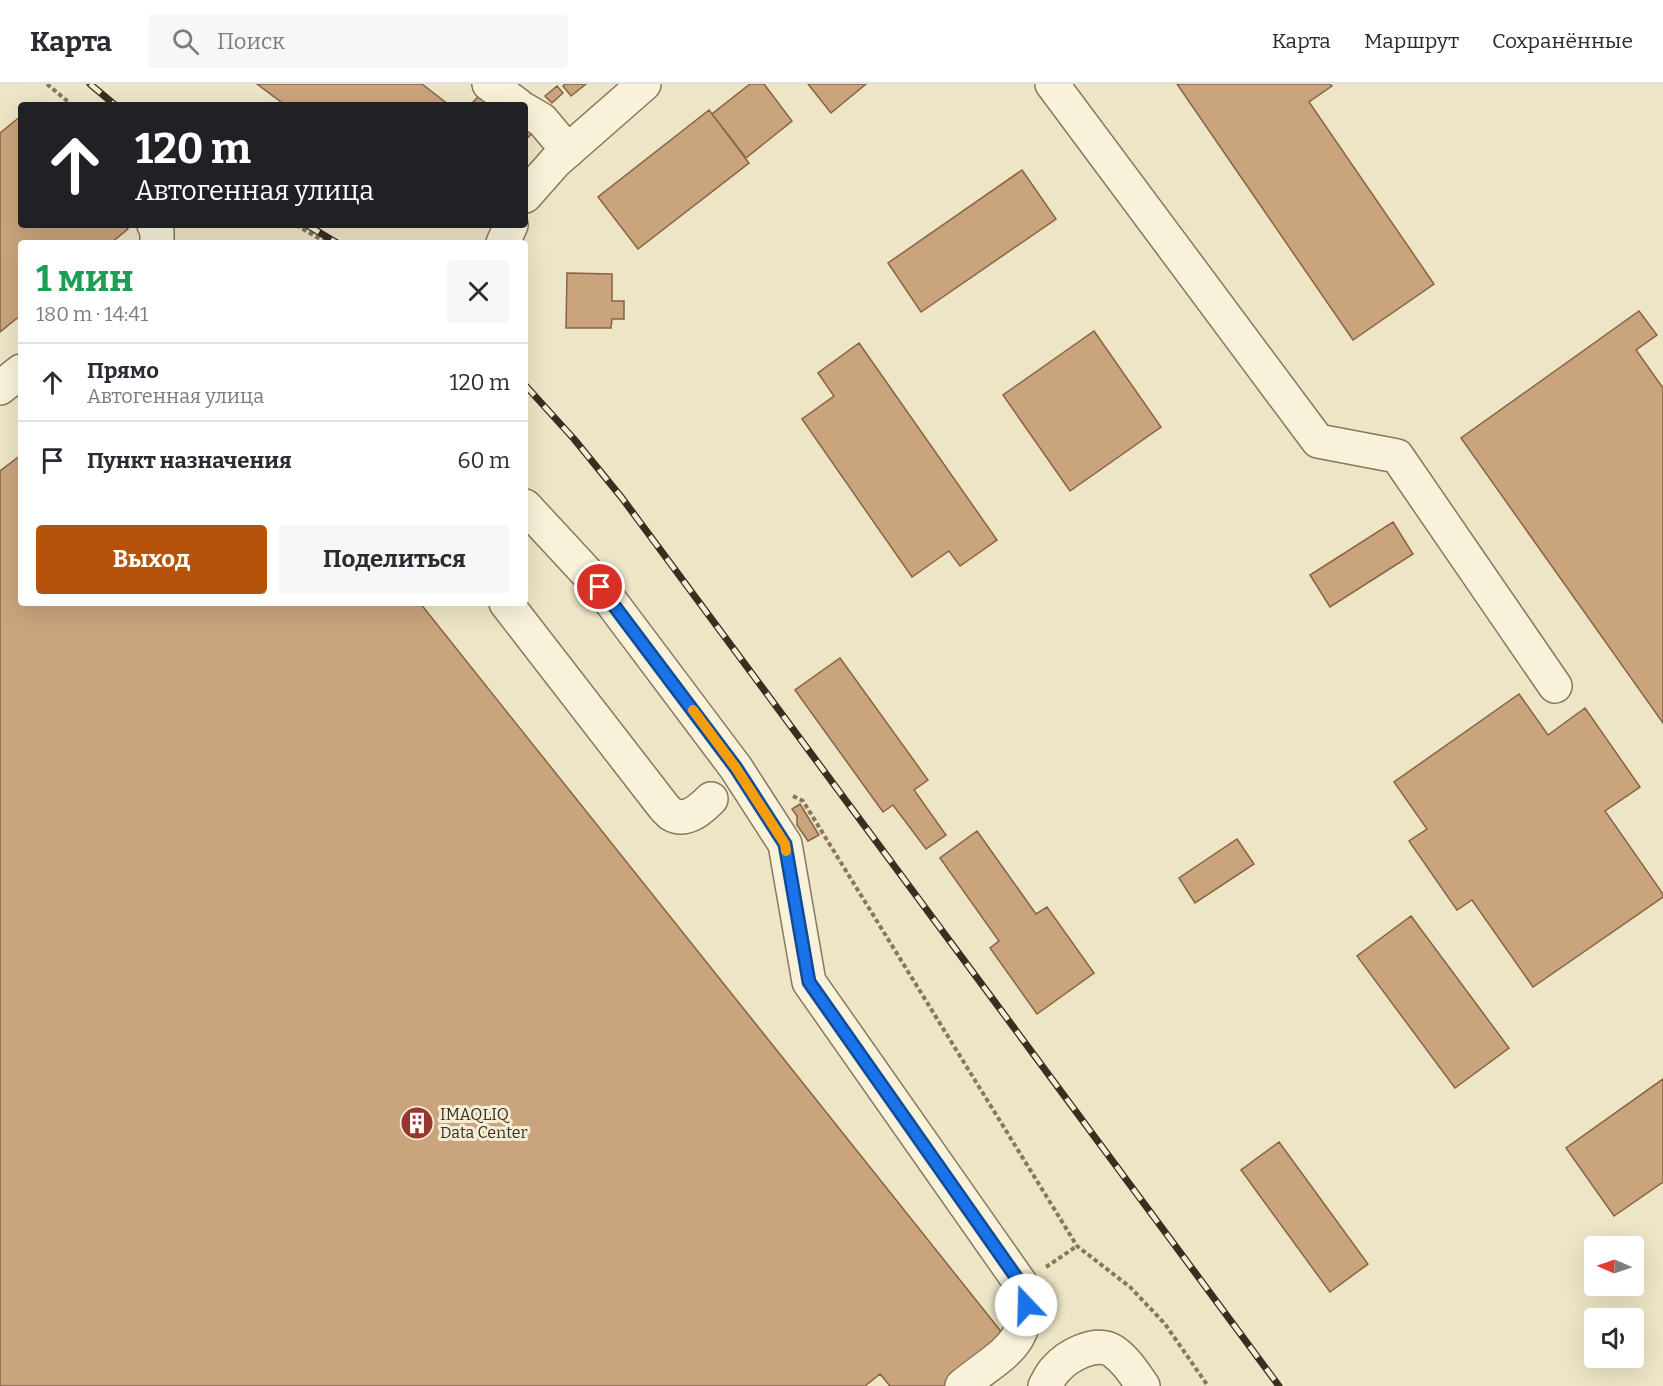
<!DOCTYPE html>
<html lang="ru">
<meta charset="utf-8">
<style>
:root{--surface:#fff;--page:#f7f7f7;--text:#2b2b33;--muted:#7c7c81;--line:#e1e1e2;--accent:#b45309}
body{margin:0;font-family:Bitter,serif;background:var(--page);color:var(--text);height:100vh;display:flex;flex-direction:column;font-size:22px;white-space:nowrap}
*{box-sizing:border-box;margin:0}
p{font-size:20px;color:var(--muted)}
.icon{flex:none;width:33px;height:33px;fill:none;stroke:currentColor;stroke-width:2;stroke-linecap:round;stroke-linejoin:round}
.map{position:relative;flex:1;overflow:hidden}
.drawer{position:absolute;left:18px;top:156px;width:510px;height:366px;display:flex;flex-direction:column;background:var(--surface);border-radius:6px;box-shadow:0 6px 24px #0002}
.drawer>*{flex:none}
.hud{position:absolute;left:18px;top:18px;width:510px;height:126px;border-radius:6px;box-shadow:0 6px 24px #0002;background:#202124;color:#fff;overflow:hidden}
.needle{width:39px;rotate:272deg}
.controls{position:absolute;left:1584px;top:1152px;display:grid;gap:12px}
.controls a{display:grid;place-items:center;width:60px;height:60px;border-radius:6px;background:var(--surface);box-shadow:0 6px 24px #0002;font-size:30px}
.pin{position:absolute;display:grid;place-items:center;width:51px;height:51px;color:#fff;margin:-26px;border:3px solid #fff;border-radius:50%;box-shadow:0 2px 6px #0007}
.me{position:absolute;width:66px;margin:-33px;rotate:339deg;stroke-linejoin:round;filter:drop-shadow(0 0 4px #0008)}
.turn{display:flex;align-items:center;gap:21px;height:126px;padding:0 18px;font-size:27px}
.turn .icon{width:78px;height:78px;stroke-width:2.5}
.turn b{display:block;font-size:42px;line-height:51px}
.round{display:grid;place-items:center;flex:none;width:63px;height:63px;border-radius:6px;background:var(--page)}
.summary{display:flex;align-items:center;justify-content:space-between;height:102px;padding:0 18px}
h1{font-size:36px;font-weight:700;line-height:45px;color:#1e9e55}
.primary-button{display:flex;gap:12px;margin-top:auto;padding:12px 18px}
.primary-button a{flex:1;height:69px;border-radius:6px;background:var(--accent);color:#fff;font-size:24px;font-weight:700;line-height:69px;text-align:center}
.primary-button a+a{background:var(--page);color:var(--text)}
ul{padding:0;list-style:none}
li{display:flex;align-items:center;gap:18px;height:78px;padding:0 18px;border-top:2px solid var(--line)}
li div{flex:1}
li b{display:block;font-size:22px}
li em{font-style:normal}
header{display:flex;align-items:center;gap:36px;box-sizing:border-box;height:84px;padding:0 30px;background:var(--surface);border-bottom:2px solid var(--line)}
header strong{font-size:28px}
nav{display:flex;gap:33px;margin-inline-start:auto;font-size:21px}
.search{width:420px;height:54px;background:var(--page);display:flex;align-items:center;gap:15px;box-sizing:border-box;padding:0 21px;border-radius:6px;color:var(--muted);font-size:22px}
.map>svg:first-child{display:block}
.building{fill:#caa47d;stroke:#876343;stroke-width:1.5}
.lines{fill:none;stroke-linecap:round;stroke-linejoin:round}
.minor-casing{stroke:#88775c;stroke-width:36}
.path{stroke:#88775c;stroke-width:4;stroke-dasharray:4.5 3;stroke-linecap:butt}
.minor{stroke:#f8f2da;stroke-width:33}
.rail-casing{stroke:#392e20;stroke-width:7}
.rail{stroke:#f5eed6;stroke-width:4.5;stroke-dasharray:14;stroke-linecap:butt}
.route-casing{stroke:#114b97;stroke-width:15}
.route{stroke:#1a73e8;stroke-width:10}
.slow{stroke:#f59e0b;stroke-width:10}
.labels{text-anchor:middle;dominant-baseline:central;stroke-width:6;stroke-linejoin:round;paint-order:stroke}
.poi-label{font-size:16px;fill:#392e20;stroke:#f5eed6;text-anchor:start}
</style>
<header>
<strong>Карта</strong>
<div class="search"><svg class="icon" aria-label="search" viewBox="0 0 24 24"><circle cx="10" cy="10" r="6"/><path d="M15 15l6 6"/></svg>Поиск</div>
<nav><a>Карта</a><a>Маршрут</a><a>Сохранённые</a></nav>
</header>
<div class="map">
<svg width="1663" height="1302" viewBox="0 0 1663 1302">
<rect width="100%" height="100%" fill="#ede5c6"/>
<path class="building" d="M 257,0 L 422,0 L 449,21 L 285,21 Z
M 565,0 L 586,0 L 571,12 L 563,2 Z
M 750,0 L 764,0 L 792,37 L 746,74 L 712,30 Z
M 808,0 L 866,0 L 831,29 Z
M 1177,0 L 1330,0 L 1332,2 L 1309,18 L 1434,200 L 1353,256 Z
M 557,2 L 563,9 L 552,19 L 545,12 Z
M 480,11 L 490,21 L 470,21 Z
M 709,26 L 749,79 L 638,165 L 598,113 Z
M 21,32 L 21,141 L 124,141 L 128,145 L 111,159 L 21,159 L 21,231 L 0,248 L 0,49 Z
M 525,43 L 534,48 L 525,56 Z
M 1022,86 L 1056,135 L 921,228 L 888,179 Z
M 567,189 L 612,190 L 612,217 L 624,217 L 624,235 L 612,235 L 611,244 L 566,244 Z
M 1639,227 L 1657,251 L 1636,266 L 1663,304 L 1663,639 L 1461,354 Z
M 1094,247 L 1161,343 L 1070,407 L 1003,311 Z
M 859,259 L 997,456 L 960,482 L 949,467 L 912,493 L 802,335 L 834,312 L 818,289 Z
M 21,371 L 21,519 L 420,519 L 1007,1255 L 948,1302 L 890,1302 L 880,1290 L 865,1302 L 0,1302 L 0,387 Z
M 1393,438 L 1413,470 L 1330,523 L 1310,491 Z
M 840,574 L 928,696 L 914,706 L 946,751 L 926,765 L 893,721 L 883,728 L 795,606 Z
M 1519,610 L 1548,651 L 1585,624 L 1640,703 L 1605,727 L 1663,810 L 1663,813 L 1533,903 L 1472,816 L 1457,826 L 1409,757 L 1427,745 L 1394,698 Z
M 800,720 L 819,751 L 808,757 L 797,741 L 797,732 L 792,725 Z
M 977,747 L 1036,830 L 1047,823 L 1094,889 L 1037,930 L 990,864 L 999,857 L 940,774 Z
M 1237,755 L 1254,780 L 1195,819 L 1179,794 Z
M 1411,832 L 1509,964 L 1455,1004 L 1357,872 Z
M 1663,995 L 1663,1098 L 1614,1132 L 1566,1064 Z
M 1279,1058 L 1368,1180 L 1330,1208 L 1241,1086 Z"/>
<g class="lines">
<defs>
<path id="minor" d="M 489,0 L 518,21
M 1052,0 L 1318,357 L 1397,372 L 1555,602
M 525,26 L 542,36 L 568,67
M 525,112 L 555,78 L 644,0
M 154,141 L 157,147 L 157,159
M 503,159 L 511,141
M 0,304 L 21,287
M 525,422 L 600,503 L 736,684 L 785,760 L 809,898 L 1021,1200 C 1036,1259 1002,1269 962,1302
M 506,519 L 660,718 C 663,722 667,727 671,730 C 686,739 701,725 711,715
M 1045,1302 C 1048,1297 1051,1290 1055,1286 C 1067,1272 1095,1256 1113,1267 C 1126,1276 1134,1289 1143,1302"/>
</defs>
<use href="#minor" class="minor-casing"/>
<path class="path" d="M 47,0 L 72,21
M 296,141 L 327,159
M 793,712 L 803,717 L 1077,1162 L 1130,1203 L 1165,1240 L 1208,1302
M 1046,1183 L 1077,1162"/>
<use href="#minor" class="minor"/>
<defs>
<path id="rail" d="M 90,0 L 115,21
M 307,141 L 337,159
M 525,301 L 574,355 L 622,414 L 1279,1302"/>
</defs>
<use href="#rail" class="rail-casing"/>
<use href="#rail" class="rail"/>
</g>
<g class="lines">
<defs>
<path id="route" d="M 600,503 L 736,684 L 785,760 L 809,898 L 1021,1200 L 1026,1221"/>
</defs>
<use href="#route" class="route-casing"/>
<use href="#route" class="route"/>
<path class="slow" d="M 693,626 L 736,684 L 785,760 L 786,767"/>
</g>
<defs>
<symbol id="building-disc" viewBox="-11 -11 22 22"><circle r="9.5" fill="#96362e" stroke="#f5eed6"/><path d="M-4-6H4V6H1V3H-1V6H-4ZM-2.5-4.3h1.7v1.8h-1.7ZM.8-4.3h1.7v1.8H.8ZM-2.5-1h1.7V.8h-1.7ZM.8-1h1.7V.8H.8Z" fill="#fff"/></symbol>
</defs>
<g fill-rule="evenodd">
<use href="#building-disc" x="398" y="1020" width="38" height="38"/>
</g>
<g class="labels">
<g class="poi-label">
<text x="440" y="1030">IMAQLIQ<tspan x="440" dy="18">Data Center</tspan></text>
</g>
</g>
</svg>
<div class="controls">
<a><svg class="needle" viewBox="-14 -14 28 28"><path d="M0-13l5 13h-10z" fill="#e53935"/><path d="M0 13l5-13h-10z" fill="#7c7c81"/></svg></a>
<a><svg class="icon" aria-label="sound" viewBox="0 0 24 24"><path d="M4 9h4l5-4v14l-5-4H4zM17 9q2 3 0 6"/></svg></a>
</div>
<div class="pin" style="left:600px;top:503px;background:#d93025"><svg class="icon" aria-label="arrive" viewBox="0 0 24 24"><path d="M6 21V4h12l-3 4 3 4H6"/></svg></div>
<svg class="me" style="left:1026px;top:1221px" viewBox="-20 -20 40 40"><circle r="19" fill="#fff"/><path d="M0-13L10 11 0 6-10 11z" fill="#1a73e8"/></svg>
<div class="hud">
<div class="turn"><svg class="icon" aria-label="ahead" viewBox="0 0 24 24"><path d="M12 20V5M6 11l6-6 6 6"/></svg><div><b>120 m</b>Автогенная улица</div></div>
</div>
<section class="drawer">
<div class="summary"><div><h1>1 мин</h1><p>180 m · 14:41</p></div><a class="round"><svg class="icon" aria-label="close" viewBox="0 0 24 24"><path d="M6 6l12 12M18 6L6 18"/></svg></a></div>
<ul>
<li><svg class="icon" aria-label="ahead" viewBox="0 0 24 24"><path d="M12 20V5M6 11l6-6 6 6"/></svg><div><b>Прямо</b><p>Автогенная улица</p></div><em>120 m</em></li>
<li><svg class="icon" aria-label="arrive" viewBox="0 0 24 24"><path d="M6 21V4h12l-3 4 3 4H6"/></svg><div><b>Пункт назначения</b></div><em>60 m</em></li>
</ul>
<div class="primary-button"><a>Выход</a><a>Поделиться</a></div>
</section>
</div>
